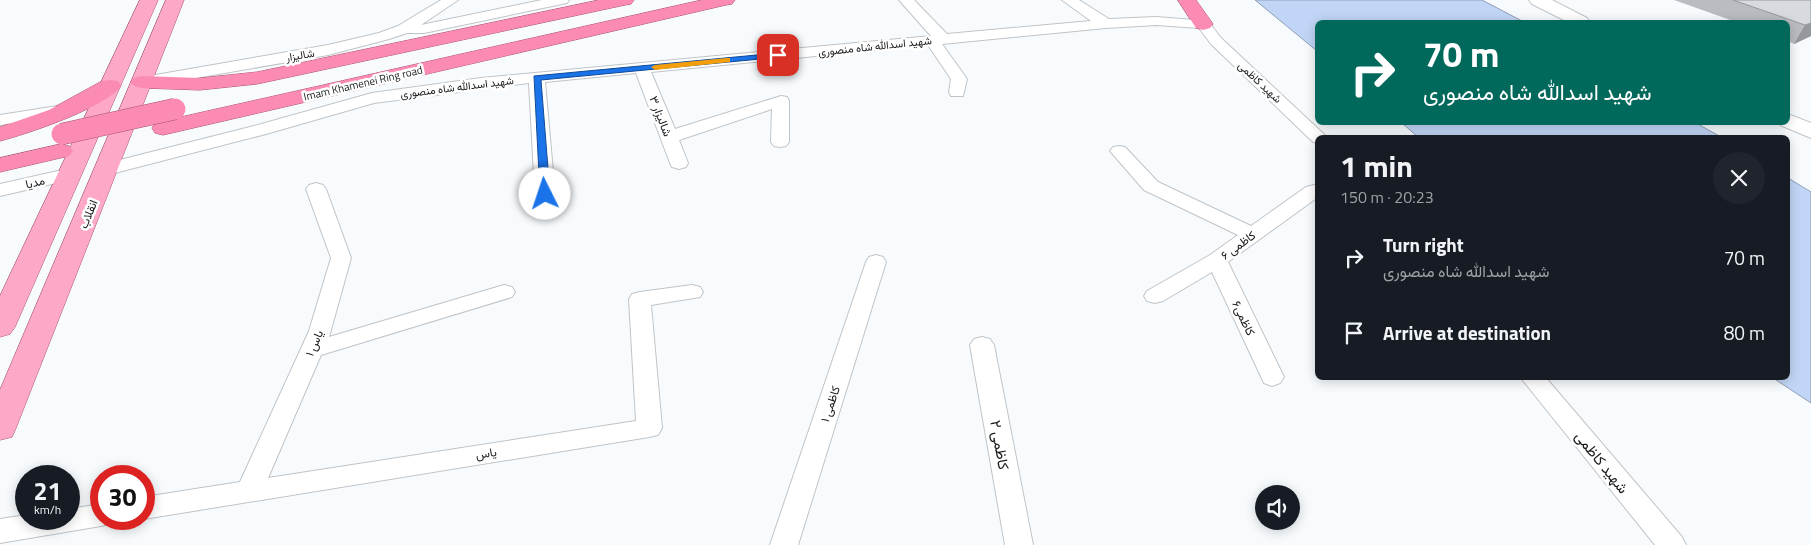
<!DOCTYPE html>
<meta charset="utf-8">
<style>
:root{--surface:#171b24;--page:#20242c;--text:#f1f3f6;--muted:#9ea1a6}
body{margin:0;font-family:"Titillium Web",Vazirmatn,sans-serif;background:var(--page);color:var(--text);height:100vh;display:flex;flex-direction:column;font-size:19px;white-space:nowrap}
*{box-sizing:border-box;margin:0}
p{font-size:16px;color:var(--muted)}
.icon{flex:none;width:28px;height:28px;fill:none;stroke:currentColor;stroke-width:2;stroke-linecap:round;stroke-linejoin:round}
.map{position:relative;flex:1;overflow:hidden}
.details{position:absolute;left:1315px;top:135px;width:475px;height:245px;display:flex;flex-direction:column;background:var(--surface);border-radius:8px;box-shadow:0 2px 12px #0003}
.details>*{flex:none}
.banner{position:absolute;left:1315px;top:20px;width:475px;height:105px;border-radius:8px;box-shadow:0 2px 12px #0003;background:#00695c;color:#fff;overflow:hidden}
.buttons{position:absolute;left:1255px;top:485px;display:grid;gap:10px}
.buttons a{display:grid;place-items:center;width:45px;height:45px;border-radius:50%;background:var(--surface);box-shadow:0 2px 12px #0003;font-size:25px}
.speed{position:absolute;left:15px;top:465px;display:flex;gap:10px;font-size:25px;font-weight:700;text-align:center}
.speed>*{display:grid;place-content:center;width:65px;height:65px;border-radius:50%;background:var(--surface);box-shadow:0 2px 12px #0003;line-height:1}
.speed small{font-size:12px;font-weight:400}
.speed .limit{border:8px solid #d22;background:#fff;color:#111}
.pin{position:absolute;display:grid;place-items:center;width:42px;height:42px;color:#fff;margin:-21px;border-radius:10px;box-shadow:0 2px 8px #0006}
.me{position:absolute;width:55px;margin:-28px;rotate:356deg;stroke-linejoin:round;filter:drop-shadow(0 0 4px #0008)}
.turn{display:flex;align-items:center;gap:18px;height:105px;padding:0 25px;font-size:22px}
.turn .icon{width:65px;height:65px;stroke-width:2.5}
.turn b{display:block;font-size:35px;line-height:42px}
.round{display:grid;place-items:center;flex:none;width:52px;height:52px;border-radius:26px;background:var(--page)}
.head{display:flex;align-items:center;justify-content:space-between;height:85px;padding:0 25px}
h1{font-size:30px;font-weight:700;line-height:38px}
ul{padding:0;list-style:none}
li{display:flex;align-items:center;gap:15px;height:75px;padding:0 25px}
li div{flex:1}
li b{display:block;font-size:19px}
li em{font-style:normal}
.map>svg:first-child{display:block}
.water{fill:#c1d6f6;stroke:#8f9eb5}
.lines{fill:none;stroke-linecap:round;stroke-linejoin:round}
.minor-casing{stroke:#c0c4c7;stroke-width:2}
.tertiary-casing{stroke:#c0c4c7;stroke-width:2}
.primary-casing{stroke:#ab5172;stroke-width:1}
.trunk-casing{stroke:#ab5172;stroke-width:1}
.minor{fill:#fff;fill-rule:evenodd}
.tertiary{fill:#fff;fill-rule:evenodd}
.primary{fill:#fca8c6;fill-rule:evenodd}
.trunk{fill:#fb8bb3;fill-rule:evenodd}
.trunk-bridge-casing{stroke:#ab5172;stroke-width:22;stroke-linecap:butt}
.trunk-bridge{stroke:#fb8bb3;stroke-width:21}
.wall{fill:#b9bcc0}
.shaded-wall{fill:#96999c}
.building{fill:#d7dbdf;stroke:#96999c}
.route{fill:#1a73e8;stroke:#114b97}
.slow{fill:#f59e0b}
.labels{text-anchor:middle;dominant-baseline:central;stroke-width:5;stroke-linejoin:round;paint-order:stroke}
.far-street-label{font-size:11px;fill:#191b1c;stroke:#fff}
.street-label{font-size:12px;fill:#191b1c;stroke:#fff}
.near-street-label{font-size:15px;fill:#191b1c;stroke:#fff}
</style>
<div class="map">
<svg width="1811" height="545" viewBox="0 0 1811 545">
<rect width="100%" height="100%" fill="#f7fbfe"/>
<path class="water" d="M 1255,0 L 1482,0 L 1524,22 L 1318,22 L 1317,51 Z
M 1402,123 L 1696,123 L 1721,137 L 1419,138 Z
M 1788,178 L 1811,192 L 1811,403 L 1773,378 L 1788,378 Z"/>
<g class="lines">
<defs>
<path id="minor" d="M 441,0 L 458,0 L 421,25 L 542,0 L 569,0 L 567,3 L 562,4 L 424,33 L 407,33 L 389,39 L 328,55 L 144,87 L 138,85 L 136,82 L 138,79 L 144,77 L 328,45 L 379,33 L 398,26 Z
M 899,0 L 914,0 L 947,34 L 1091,21 L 1062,0 L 1079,0 L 1109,19 L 1156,17 L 1208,21 L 1221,38 L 1328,138 L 1318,138 L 1318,143 L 1313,142 L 1211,44 L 1199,28 L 1156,25 L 1106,28 L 942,44 L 967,79 L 963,96 L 951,96 L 949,92 L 951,79 L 928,45 L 651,72 L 675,129 L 781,96 L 787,97 L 789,101 L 789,142 L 786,146 L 780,147 L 774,146 L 771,142 L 772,109 L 679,140 L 688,163 L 686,167 L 679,169 L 672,167 L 670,163 L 636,73 L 545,82 L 555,194 L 552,198 L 545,200 L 538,198 L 535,194 L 529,83 L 374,103 L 266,134 L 107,175 L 100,173 L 98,169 L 100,165 L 254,126 L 372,93 L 481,78 L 931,36 Z
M 64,105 L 70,106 L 73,110 L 70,114 L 0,125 L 0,115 Z
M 1119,146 L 1125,147 L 1158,182 L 1251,226 L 1306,187 L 1318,184 L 1318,197 L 1228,262 L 1284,377 L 1280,383 L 1272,386 L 1264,383 L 1212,272 L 1163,301 L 1155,303 L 1147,301 L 1144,296 L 1147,291 L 1210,255 L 1238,235 L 1144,190 L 1110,151 L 1113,147 Z
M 71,168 L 78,170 L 80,174 L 78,178 L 0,196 L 0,184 Z
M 316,183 L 323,185 L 326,189 L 351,258 L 329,337 L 504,285 L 512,287 L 515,292 L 512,297 L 321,355 L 268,478 L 636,421 L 629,299 L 632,294 L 640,292 L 692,285 L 700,287 L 703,292 L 700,297 L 651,305 L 662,428 L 658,435 L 649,437 L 144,519 L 143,519 L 144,497 L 240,482 L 309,331 L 331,258 L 306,189 L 309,185 Z
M 876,255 L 883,257 L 886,262 L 798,545 L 770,545 L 866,262 L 869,257 Z
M 982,337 L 990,339 L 994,345 L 1033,545 L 1005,545 L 970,345 L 974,339 Z
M 1521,378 L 1546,378 L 1682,537 L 1686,545 L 1655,545 Z
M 101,504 L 101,519 L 113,519 L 111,523 L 101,526 L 0,543 L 0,519 L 26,515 L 26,519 L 69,519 L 69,509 Z"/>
<path id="tertiary" d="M 1529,0 L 1552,0 L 1587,18 L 1590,22 L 1568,22 L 1532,4 Z
M 1788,114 L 1811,123 L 1811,138 L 1780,125 L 1779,122 L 1788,122 Z"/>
<path id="primary" d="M 140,0 L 158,0 L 15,327 L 10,334 L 0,337 L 0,296 Z
M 166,0 L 184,0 L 16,428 L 12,437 L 0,440 L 0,390 Z"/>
<path id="trunk" d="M 599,0 L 634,0 L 631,4 L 625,5 L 257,84 L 200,90 L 141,88 L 134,86 L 130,82 L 134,78 L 141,76 L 200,78 L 257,72 Z
M 702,0 L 735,0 L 732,4 L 726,5 L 163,135 L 155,133 L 152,128 L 155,123 L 163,121 Z
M 1178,0 L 1196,0 L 1213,24 L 1210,28 L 1203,30 L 1196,28 Z
M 110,80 L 118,81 L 121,86 C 105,108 27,134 0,141 L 0,127 L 49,110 L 102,81 Z
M 61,144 L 69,146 L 73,151 L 69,156 L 0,172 L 0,158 Z"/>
</defs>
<use href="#minor" class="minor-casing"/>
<use href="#tertiary" class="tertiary-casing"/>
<use href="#primary" class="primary-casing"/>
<use href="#trunk" class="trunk-casing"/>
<use href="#minor" class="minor"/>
<use href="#tertiary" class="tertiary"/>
<use href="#primary" class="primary"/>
<use href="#trunk" class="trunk"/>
<defs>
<path id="trunk-bridge" d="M 62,134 L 175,109"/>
</defs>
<use href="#trunk-bridge" class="trunk-bridge-casing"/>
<use href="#trunk-bridge" class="trunk-bridge"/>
</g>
<path class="wall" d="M 1674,0 L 1811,0 L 1811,36 L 1794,44 L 1788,41 L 1788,22 L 1736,22 Z"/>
<path class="shaded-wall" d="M 1811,23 L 1811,36 L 1794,44 L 1805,25 Z"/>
<path class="building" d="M 1733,0 L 1811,0 L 1811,23 L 1805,25 Z"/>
<path class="route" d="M 778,53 L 782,55 L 781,57 L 541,80 L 550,194 L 545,197 L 540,194 L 534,76 Z"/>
<path class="slow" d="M 727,58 L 730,58 L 730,62 L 655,70 L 651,67 L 655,65 Z"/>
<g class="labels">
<g class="far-street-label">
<text transform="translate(875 46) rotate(-6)">شهید اسدالله شاه منصوری</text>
<text transform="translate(300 55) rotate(-10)">شالیزار</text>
<text transform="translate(1260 82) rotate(43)">شهید کاظمی</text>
<text transform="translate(363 83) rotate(-13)">Imam Khamenei Ring road</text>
<text transform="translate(457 87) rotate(-7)">شهید اسدالله شاه منصوری</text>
</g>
<g class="street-label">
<text transform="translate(661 116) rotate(69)">شالیزار ۳</text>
<text transform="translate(35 182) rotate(-13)">مدیا</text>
<text transform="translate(88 214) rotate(-68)">انقلاب</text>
<text transform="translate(1238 245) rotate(-36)">کاظمی ۶</text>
<text transform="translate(1244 318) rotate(65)">کاظمی۶</text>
<text transform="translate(314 343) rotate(-67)">یاس ۱</text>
<text transform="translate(830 404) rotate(-72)">کاظمی ۱</text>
<text transform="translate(486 453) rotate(-9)">یاس</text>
</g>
<g class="near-street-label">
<text transform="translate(1000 445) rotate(80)">کاظمی ۲</text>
<text transform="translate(1602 462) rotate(51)">شهید کاظمی</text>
</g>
</g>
</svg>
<div class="buttons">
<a><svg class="icon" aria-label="sound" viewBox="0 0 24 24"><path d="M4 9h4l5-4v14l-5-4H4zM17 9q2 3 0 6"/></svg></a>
</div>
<div class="speed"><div>21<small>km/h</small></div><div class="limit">30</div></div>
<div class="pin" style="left:778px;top:55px;background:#d93025"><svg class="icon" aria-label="arrive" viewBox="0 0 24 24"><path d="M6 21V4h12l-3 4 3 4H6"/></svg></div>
<svg class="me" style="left:545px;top:194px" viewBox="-20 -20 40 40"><circle r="19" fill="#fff"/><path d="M0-13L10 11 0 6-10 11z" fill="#1a73e8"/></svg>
<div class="banner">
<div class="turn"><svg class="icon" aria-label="right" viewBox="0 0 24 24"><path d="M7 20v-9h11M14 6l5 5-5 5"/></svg><div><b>70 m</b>شهید اسدالله شاه منصوری</div></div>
</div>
<section class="details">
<div class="head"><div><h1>1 min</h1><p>150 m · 20:23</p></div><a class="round"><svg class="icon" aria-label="close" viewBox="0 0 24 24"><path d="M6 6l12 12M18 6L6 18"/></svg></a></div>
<ul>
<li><svg class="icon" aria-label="right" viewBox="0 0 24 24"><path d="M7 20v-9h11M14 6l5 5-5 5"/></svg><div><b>Turn right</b><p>شهید اسدالله شاه منصوری</p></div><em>70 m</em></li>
<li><svg class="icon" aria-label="arrive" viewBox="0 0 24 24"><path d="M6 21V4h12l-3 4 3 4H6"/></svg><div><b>Arrive at destination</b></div><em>80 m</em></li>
</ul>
</section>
</div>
